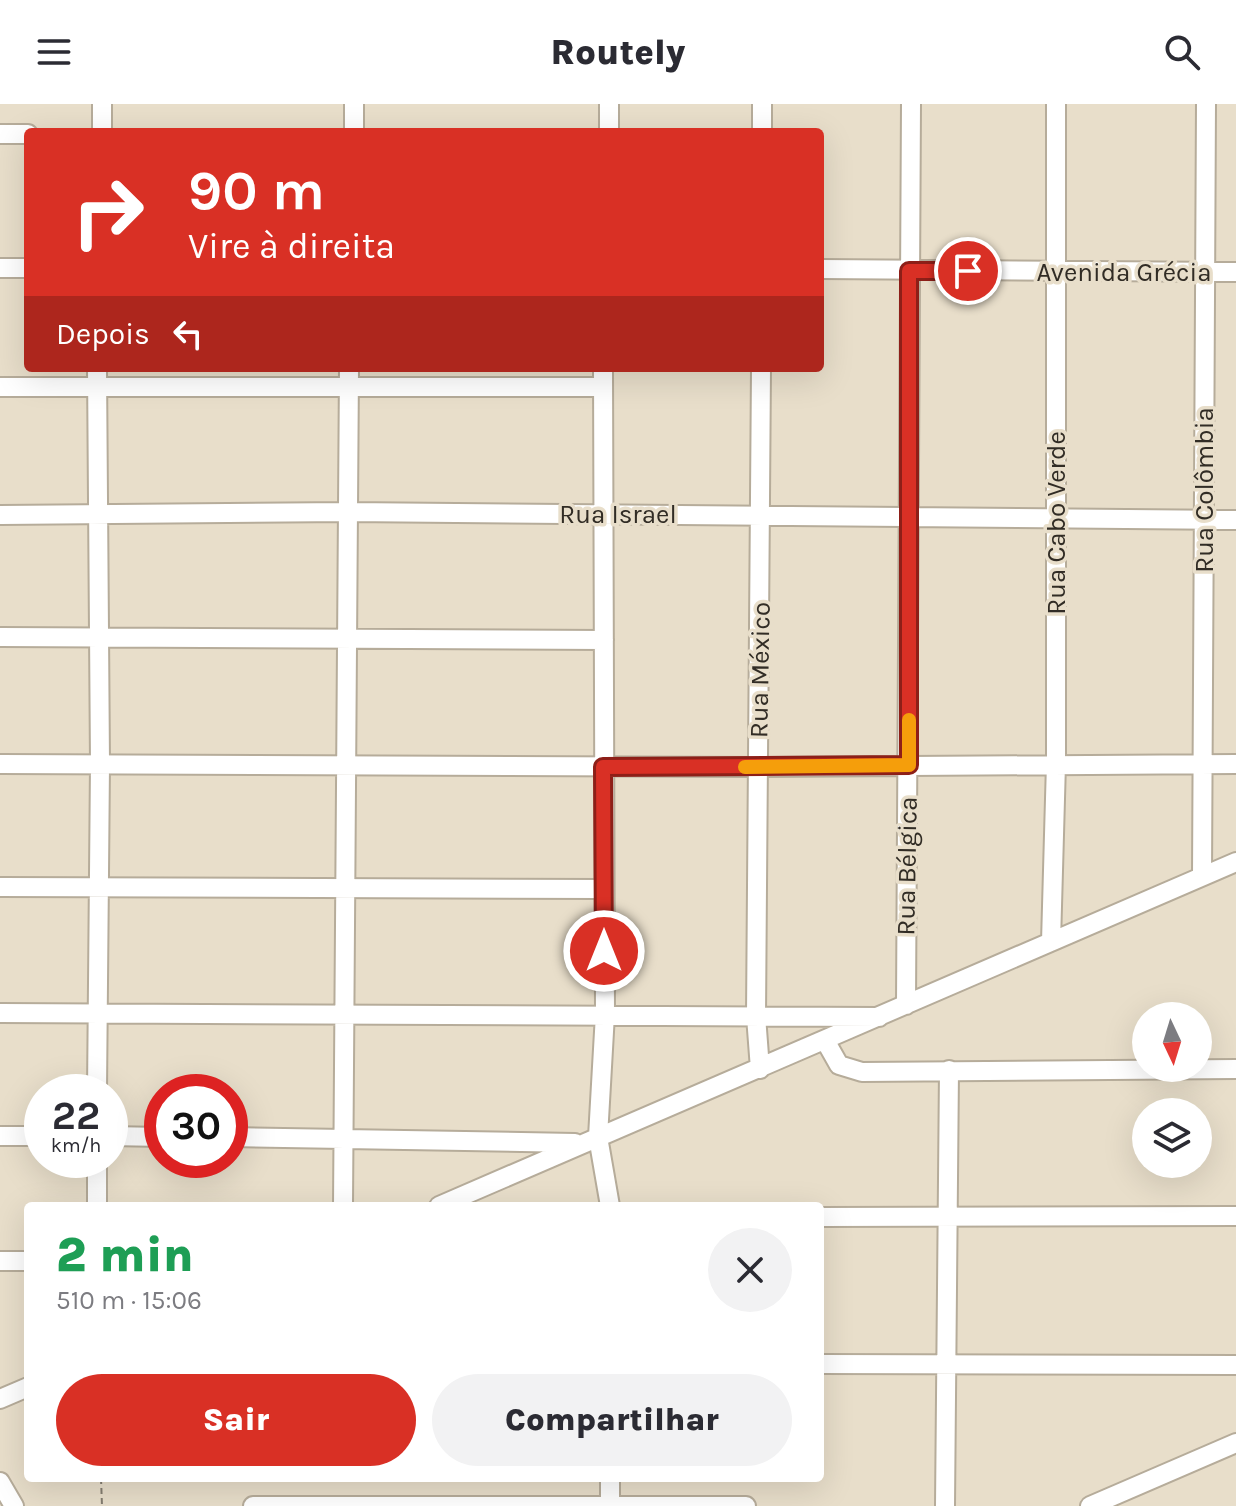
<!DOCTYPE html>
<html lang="pt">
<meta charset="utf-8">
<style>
:root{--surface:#fff;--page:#f2f2f3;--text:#2b2b33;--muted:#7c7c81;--accent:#d93025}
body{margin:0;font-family:Karla,sans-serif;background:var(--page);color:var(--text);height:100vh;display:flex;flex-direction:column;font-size:30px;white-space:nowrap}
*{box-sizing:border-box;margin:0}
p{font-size:26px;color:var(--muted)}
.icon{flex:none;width:44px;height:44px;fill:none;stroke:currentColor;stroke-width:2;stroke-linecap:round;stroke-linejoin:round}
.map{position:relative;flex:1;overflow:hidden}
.side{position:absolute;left:24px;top:1098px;width:800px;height:280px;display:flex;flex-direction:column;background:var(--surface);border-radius:8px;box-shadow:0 8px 32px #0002}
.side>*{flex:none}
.banner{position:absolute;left:24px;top:24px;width:800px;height:244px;border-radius:8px;box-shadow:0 8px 32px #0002;background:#d93025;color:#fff;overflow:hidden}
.needle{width:52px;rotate:176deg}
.buttons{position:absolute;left:1132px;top:898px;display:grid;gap:16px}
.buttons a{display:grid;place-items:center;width:80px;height:80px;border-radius:50%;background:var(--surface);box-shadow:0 8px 32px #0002;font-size:40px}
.speed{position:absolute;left:24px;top:970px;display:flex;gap:16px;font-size:40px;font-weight:700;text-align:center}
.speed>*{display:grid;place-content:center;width:104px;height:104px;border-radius:50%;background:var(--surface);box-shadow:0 8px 32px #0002;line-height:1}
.speed small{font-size:20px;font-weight:400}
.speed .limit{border:12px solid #d22;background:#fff;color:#111}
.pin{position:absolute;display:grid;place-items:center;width:68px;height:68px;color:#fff;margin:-34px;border:4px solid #fff;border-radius:50%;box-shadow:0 2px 8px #0007}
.me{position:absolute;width:88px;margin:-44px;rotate:0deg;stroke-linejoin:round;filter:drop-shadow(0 0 6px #0008)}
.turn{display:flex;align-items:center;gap:28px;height:168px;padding:0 32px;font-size:36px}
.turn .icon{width:104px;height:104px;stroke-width:2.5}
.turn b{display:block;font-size:56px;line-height:68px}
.then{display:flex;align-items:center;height:76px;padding:0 32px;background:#0003;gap:16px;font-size:30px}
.round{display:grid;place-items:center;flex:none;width:84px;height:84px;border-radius:42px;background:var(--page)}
.summary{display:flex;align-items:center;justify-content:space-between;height:136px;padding:0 32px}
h1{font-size:48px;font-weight:800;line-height:60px;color:#1e9e55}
.action{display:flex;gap:16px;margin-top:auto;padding:16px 32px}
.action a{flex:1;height:92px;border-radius:48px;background:var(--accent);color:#fff;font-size:32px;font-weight:800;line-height:92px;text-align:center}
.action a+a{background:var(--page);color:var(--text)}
header{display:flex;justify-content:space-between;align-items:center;height:104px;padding:0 32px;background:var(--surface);font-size:36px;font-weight:800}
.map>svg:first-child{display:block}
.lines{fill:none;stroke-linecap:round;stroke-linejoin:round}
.minor-casing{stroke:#b6ac9a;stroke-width:22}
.path{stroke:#847d70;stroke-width:2;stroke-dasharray:6 4;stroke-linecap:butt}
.minor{stroke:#fff;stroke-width:18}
.route-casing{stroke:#8d1f18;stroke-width:20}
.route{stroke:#d93025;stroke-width:14}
.slow{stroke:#f59e0b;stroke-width:14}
.labels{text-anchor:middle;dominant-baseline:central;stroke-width:7;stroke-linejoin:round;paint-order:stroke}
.street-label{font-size:26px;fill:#312c25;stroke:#e8deca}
</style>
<header><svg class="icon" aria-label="menu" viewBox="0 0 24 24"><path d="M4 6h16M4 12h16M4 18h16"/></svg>Routely<svg class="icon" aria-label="search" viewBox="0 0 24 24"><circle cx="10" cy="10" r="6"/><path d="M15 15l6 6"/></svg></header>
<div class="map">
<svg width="1236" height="1402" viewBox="0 0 1236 1402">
<rect width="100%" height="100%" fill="#e8deca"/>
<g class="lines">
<defs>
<path id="minor" d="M 102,28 L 102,0
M 354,28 L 354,0
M 609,28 L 609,0
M 762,28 L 762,0
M 0,30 L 28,30
M 0,164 L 28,164
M 820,165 L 1236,168
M 97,264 L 100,660 L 97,988
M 603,264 L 605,910 L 598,1033 L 610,1102
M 0,283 L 603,283
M 0,411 L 348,408 L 1236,416
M 0,533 L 604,536
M 0,660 L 759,663 L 1236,660
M 1202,772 L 1206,0
M 0,783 L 604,785
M 1051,838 L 1056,659 L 1056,0
M 906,901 L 911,0
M 0,909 L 879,913
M 826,938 L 839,961 L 862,968 L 1236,965
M 760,965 L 756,912 L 761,264
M 0,1032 L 42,1032
M 110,1032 L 162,1033
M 230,1033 L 575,1039
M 97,1102 L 97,1056
M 343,1102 L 349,264
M 439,1102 L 1236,758
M 820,1113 L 1236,1112
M 0,1157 L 28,1157
M 820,1260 L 1236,1261
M 0,1295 L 28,1283
M 610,1374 L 610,1402
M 0,1378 L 14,1402
M 253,1402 L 746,1402
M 945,1402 L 949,966
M 1090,1402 L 1236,1339"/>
</defs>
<use href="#minor" class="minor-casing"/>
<path class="path" d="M 101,1374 L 102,1402"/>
<use href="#minor" class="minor"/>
</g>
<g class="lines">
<defs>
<path id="route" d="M 604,847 L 603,663 L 909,661 L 909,167 L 968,167"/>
</defs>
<use href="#route" class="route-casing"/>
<use href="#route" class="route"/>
<path class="slow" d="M 745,663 L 909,661 L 909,616"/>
</g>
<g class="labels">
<g class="street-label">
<text x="1124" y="168">Avenida Grécia</text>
<text transform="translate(1204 386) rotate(-90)">Rua Colômbia</text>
<text x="618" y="410">Rua Israel</text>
<text transform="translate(1056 419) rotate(-90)">Rua Cabo Verde</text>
<text transform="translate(760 566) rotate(-89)">Rua México</text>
<text transform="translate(907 762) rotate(-89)">Rua Bélgica</text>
</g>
</g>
</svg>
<div class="buttons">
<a><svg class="needle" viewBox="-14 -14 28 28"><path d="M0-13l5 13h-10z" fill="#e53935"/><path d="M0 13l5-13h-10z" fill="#7c7c81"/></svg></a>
<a><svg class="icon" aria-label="layers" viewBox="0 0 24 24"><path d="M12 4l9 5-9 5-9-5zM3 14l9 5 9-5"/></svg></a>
</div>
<div class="speed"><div>22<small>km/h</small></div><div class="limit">30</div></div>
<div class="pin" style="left:968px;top:167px;background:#d93025"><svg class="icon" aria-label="arrive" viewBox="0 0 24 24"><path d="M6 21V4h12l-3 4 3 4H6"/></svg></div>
<svg class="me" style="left:604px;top:847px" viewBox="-20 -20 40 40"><circle r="17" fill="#d93025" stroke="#fff" stroke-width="3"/><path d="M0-11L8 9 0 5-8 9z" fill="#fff"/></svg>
<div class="banner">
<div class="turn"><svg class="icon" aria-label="right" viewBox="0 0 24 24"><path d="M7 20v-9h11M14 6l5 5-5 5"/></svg><div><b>90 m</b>Vire à direita</div></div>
<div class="then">Depois<svg class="icon" aria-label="left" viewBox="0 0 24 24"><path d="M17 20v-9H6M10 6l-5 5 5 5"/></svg></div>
</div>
<section class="side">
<div class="summary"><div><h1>2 min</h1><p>510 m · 15:06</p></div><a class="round"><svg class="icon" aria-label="close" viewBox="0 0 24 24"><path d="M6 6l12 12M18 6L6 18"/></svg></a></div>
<div class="action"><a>Sair</a><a>Compartilhar</a></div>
</section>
</div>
